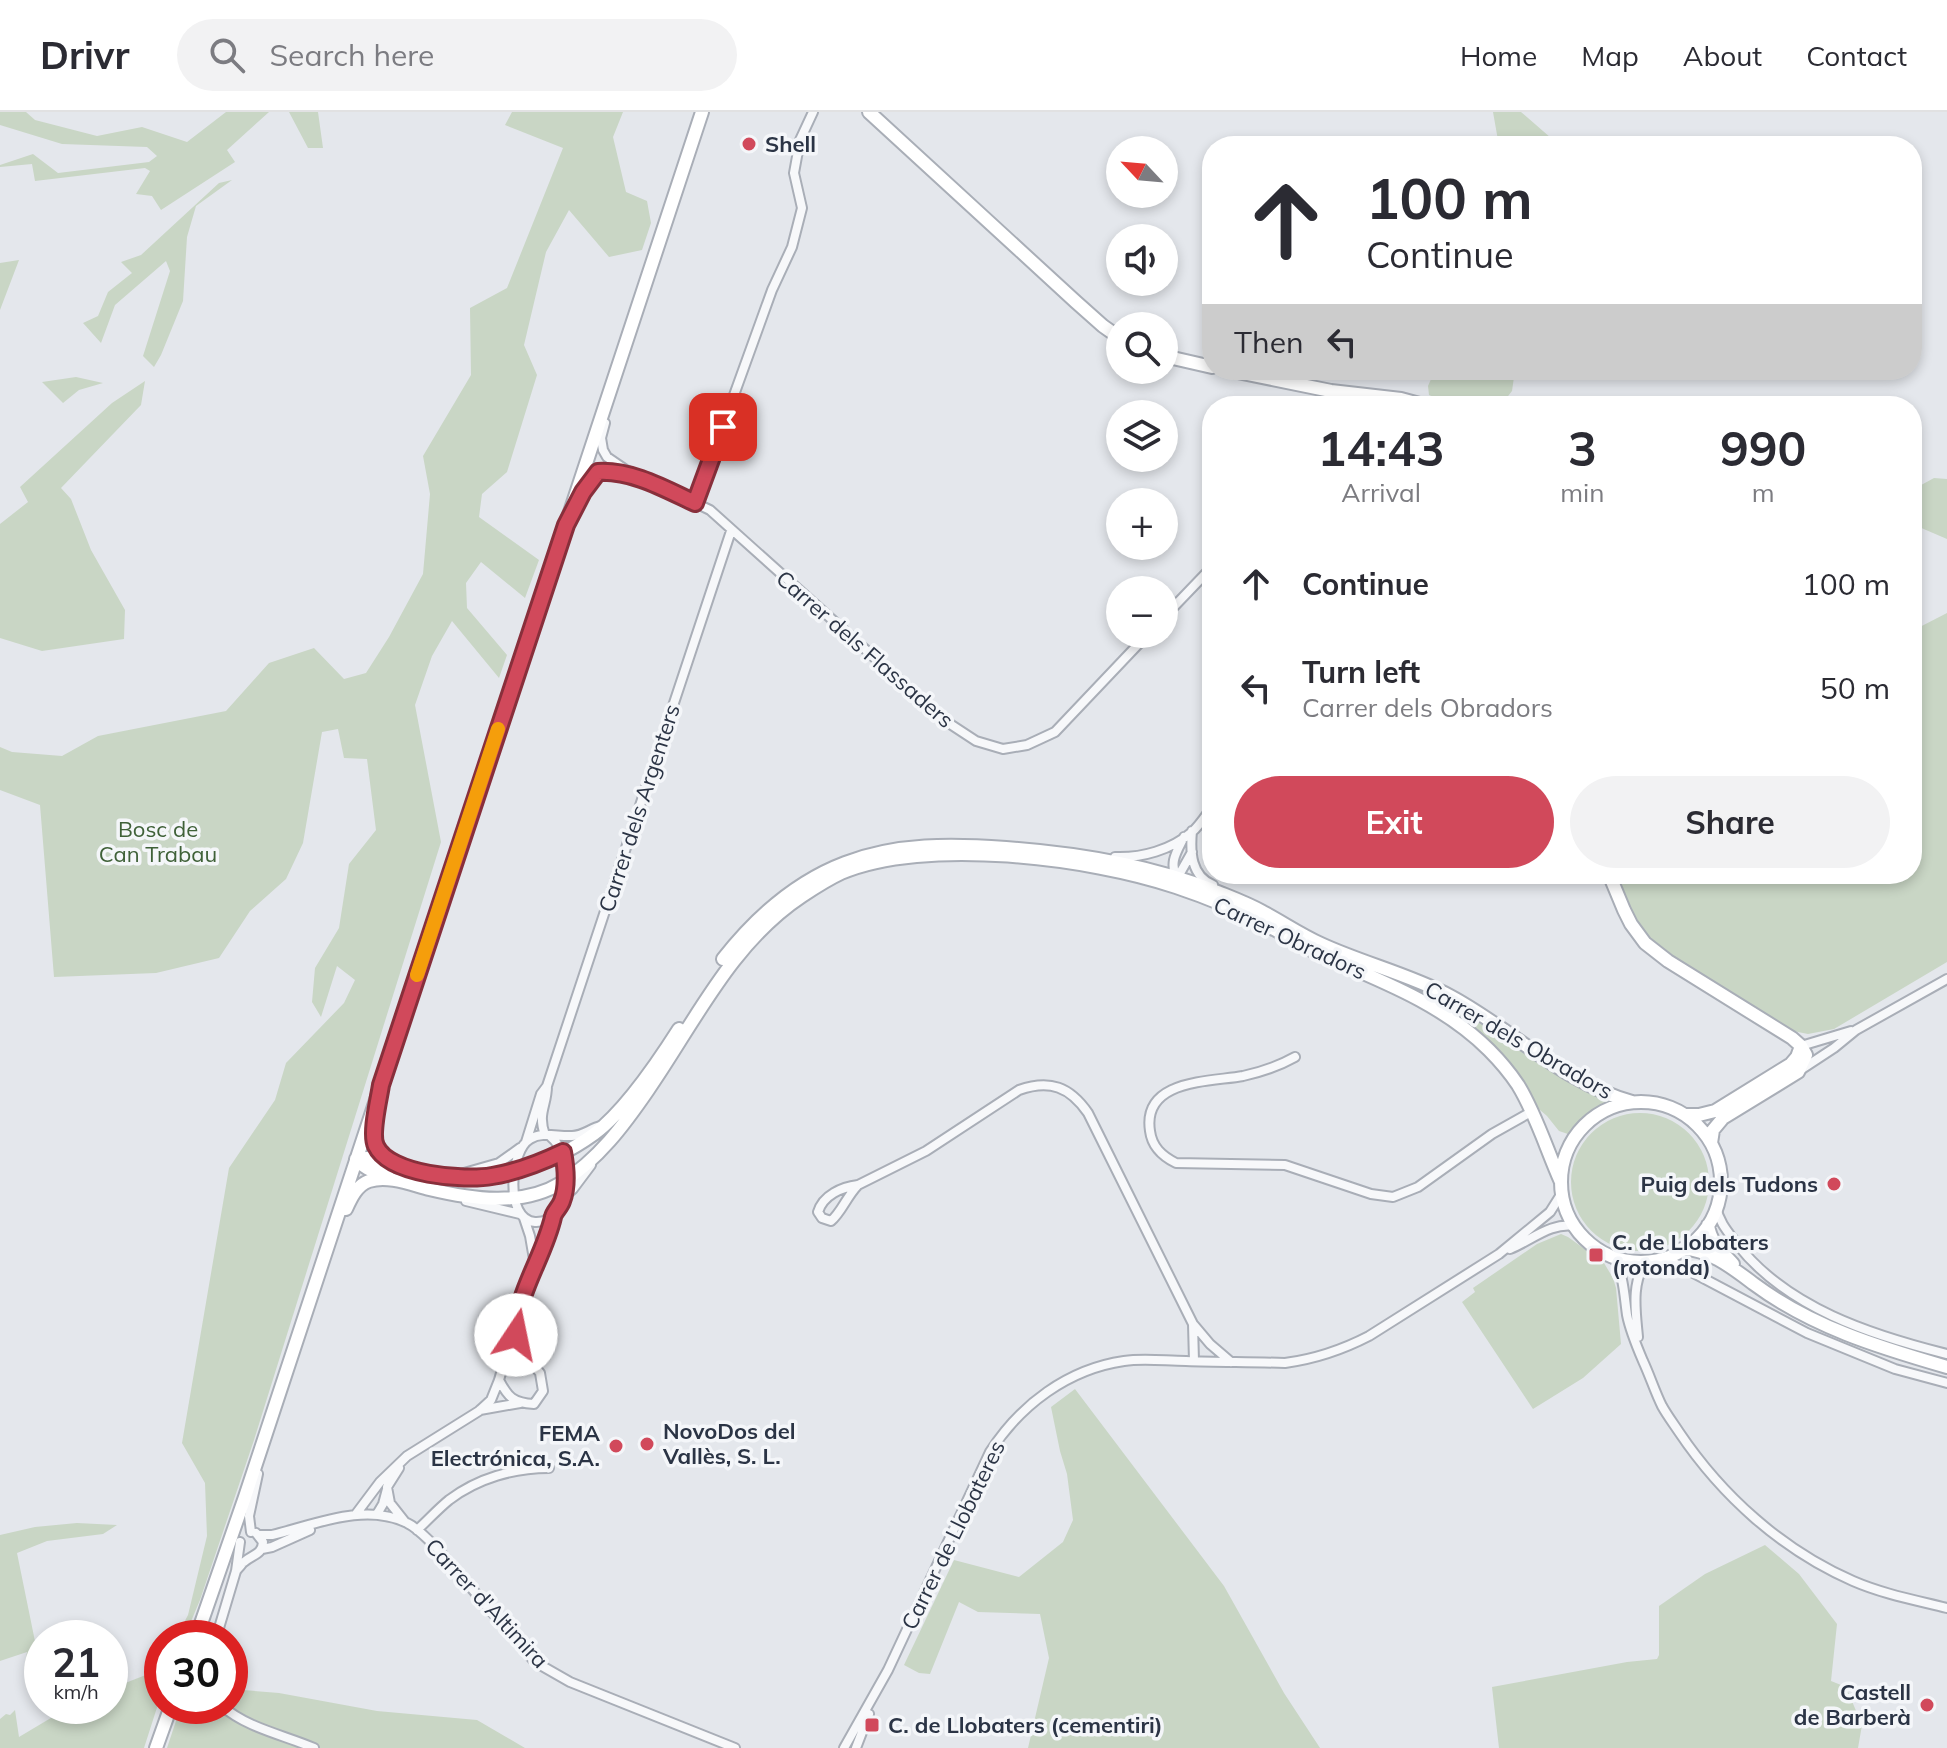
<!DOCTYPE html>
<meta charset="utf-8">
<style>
:root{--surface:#fff;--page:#f2f2f3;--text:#2b2b33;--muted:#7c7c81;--line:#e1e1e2;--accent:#d1495b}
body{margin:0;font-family:Mulish,sans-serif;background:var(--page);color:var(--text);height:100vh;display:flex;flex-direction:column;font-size:30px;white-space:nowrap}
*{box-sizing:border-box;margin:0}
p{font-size:26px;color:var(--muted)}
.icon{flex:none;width:44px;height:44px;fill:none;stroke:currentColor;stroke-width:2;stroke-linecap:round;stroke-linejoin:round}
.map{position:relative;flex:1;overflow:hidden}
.drawer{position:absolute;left:1202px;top:284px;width:720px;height:488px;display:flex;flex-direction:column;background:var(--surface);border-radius:32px;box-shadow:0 4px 12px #0003}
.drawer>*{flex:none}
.guide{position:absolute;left:1202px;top:24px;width:720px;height:244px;border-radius:32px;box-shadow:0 4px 12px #0003;background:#fff;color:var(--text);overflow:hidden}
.needle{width:52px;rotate:296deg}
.fabs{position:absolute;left:1106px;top:24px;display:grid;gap:16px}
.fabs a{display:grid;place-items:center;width:72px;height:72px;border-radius:50%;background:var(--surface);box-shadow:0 4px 12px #0003;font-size:40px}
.speed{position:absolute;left:24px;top:1508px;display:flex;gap:16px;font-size:40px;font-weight:700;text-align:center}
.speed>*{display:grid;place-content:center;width:104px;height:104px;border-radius:50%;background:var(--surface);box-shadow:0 4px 12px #0003;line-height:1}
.speed small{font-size:20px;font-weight:400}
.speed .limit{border:12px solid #d22;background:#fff;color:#111}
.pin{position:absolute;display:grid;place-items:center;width:68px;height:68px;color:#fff;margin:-34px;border-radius:16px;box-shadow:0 4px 12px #0006}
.me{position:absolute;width:88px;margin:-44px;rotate:11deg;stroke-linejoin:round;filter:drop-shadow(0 0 6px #0008)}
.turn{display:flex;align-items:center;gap:28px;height:168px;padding:0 32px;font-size:36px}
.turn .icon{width:104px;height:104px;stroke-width:2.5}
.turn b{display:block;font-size:56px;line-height:68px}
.then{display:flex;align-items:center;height:76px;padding:0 32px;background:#0003;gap:16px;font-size:30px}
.eta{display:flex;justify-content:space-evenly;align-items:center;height:136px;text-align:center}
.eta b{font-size:48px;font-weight:700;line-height:56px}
.primary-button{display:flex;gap:16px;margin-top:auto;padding:16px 32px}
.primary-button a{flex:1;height:92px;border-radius:48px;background:var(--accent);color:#fff;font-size:32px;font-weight:700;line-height:92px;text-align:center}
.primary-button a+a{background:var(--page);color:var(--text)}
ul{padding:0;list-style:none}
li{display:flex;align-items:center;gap:24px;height:104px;padding:0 32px}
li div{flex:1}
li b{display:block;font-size:30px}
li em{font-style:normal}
header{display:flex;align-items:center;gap:48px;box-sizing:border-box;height:112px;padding:0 40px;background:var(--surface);border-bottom:2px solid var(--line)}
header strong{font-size:38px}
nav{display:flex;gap:44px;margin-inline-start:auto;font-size:28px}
.search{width:560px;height:72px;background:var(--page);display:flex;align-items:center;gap:20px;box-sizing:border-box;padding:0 28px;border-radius:44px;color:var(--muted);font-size:30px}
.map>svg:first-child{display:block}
.green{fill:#c9d6c5}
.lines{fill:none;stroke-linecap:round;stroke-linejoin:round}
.street-casing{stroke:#a9aeb7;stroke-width:12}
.secondary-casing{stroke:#a9aeb7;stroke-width:16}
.street{stroke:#f7f8fa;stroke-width:8}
.secondary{stroke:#fff;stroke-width:12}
.route-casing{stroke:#882f3b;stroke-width:20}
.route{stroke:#d1495b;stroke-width:14}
.slow{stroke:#f59e0b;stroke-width:14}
.poi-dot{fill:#d1495b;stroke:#f4f6f9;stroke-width:3}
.labels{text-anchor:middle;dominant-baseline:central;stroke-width:7;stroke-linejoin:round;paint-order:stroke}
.poi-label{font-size:22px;font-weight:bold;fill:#2b3445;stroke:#f4f6f9;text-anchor:start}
.street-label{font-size:22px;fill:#2b3445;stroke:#f4f6f9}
.park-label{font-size:22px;fill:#3f6138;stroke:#f4f6f9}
</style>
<header>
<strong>Drivr</strong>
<div class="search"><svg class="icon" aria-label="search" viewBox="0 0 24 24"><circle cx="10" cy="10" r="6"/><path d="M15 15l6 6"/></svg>Search here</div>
<nav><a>Home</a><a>Map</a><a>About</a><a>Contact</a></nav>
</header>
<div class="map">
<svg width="1947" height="1636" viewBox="0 0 1947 1636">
<rect width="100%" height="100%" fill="#e4e7ec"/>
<path class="green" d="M 0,0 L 26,0 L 35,8 L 97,24 L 142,15 L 187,30 L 226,0 L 269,0 L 227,38 L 235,50 L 161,98 L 152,84 L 136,82 L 150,59 L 145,56 L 35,69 L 32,52 L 0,55 L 0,53 L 33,42 L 58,61 L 149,50 L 157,44 L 147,35 L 62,32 L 0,13 Z
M 289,0 L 318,0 L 323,36 L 308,36 Z
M 512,0 L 623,0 L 613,25 L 626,80 L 647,89 L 651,111 L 642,138 L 609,145 L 569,98 L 546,140 L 524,233 L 537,263 L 507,360 L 482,382 L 479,405 L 539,448 L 525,486 L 481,450 L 466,471 L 467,496 L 507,543 L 499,566 L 452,509 L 432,544 L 415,593 L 441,730 L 254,1328 L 200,1488 L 184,1526 L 176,1526 L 188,1503 L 207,1424 L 205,1371 L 182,1331 L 229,1056 L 275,988 L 286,951 L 344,891 L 355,868 L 337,854 L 321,905 L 312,890 L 315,856 L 339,816 L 349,752 L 376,718 L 367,647 L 344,646 L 338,617 L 322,620 L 303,731 L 286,767 L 250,799 L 219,846 L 156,861 L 54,865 L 40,693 L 0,678 L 0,635 L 12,640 L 62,644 L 98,624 L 226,599 L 269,551 L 314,536 L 344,567 L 366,561 L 389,525 L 423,462 L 430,382 L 423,344 L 471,263 L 470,196 L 507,176 L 563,36 L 505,13 Z
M 1493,0 L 1521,0 L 1551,26 L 1550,34 L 1499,34 Z
M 232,68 L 196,94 L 187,125 L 183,189 L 161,243 L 154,255 L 143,244 L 170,159 L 166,149 L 115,193 L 101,231 L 83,211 L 98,204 L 108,180 L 132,161 L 121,150 L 141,143 L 219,71 Z
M 19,148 L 0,198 L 0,151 Z
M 1435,258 L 1515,258 L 1512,279 L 1505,288 L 1489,294 L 1453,293 L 1429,283 L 1428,274 Z
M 76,265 L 103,271 L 79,278 L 63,291 L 42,270 Z
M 145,269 L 141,293 L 61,376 L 71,387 L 91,438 L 125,498 L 124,527 L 42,539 L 0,526 L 0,412 L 28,390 L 20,375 L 112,291 Z
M 1934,366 L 1947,367 L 1947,427 L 1912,412 L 1912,378 Z
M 1947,501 L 1947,850 L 1834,917 L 1808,922 L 1788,918 L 1646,826 L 1629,797 L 1615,762 L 1912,762 L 1912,519 Z
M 1407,870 L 1441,884 L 1468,900 L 1543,953 L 1612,990 L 1587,1003 L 1568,1022 L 1559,1019 L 1547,1004 L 1533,992 L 1518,967 L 1402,871 Z
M1571 1070a69 69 0 1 1 138 0a69 69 0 1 1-138 0Z
M 1561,1122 L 1568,1125 L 1604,1151 L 1613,1166 L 1616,1176 L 1621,1232 L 1583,1266 L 1533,1297 L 1462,1190 L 1475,1180 L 1473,1176 L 1537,1132 Z
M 1075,1277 L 1224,1474 L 1284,1581 L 1320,1636 L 1028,1636 L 1049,1546 L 1040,1502 L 978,1500 L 959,1490 L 930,1562 L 919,1561 L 904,1553 L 954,1448 L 1019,1465 L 1063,1430 L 1073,1408 L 1067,1362 L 1060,1339 L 1051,1295 Z
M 77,1411 L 117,1413 L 103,1422 L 47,1429 L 17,1441 L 39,1549 L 42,1553 L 42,1577 L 33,1576 L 24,1558 L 27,1540 L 0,1549 L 0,1423 L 35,1415 Z
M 1765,1433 L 1799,1462 L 1837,1512 L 1831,1569 L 1846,1575 L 1862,1613 L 1858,1636 L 1499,1636 L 1492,1575 L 1627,1550 L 1657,1547 L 1659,1543 L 1659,1494 L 1705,1462 Z
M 162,1554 L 162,1580 L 144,1636 L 0,1636 L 0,1607 L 6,1602 L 10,1603 L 15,1598 L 19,1625 L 71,1594 L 110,1594 L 110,1577 L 161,1557 Z
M 230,1577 L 279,1581 L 377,1599 L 477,1608 L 525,1636 L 167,1636 L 181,1594 L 230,1594 Z"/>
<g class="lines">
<defs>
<path id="street" d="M 605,311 L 601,326 L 603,338 L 607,345 L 626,358 L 710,398 L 944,608 L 976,629 L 1003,637 L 1027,633 L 1055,620 L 1148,522
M 579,388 L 598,360 L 613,359 L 629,364
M 695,391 L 772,178 L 792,135 L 802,96 L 794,61 L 800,28 L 813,0
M 1164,505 L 1212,455
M 1192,719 C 1190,740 1191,764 1213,773
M 1115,745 C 1142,746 1171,738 1192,720 C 1200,713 1206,703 1212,695
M 1175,764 L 1179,763 L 1192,740
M 1177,768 C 1169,750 1176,741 1184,725
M 1801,934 L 1851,919
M 1295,945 C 1279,954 1261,960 1243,964 C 1210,970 1142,967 1150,1019 C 1152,1035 1162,1044 1176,1051 L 1285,1053 L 1371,1082 L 1393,1085 L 1418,1075 L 1492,1022 L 1531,1000
M 1799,959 L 1834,936 L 1856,918 L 1947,867
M 545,1023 C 537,1001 547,994 547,974
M 551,1025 C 573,1042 573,1112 535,1110 C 504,1108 510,1038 530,1027 C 542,1019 558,1025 572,1024 C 583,1024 591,1016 601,1014
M 526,1030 L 541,982 L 547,974 L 731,419
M 464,1061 L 499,1051 L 520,1036
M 858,1073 C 847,1084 841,1101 831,1109 L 822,1106 L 818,1100 C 823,1083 842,1075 858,1073 L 926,1039 L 1019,978 C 1050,967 1070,975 1088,1001 L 1193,1212 L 1194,1249
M 564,1085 L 573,1077 L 591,1053
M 466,1089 L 520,1102
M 1716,1095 C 1719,1110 1728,1120 1737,1132 C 1787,1196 1871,1223 1947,1242
M 524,1106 L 530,1124 L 535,1153
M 1510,1137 C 1532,1128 1551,1110 1575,1114
M 1613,1144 C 1624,1163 1624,1182 1627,1203 C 1630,1218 1637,1235 1643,1249 C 1650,1264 1655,1280 1662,1294 C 1667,1303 1673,1311 1679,1320 C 1722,1384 1782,1438 1853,1469 C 1883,1482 1915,1488 1947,1496
M 1665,1146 L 1807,1221 L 1895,1257 L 1947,1271
M 1194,1213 L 1210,1232 L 1231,1250
M 1638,1225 C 1636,1202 1630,1167 1648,1149
M 499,1268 C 508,1285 513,1291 534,1292 L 543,1279 L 540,1261 L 520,1237 L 516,1217
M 480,1298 L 520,1291
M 399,1356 L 387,1375 L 390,1391 L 405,1410
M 356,1402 L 380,1370 L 407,1344 L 479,1299 L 491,1288 L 499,1268 L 518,1202 L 535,1154 L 543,1141 L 553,1114 L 553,1103
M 377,1402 L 383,1392 L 387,1377
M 417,1418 C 428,1408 438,1397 449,1388 C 478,1366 514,1356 549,1356
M 251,1420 L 249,1404 L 258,1362
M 259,1423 L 272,1423 C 314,1413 365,1390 407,1411 C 418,1416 427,1427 436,1435 L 535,1550 L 570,1570 L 735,1636
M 262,1437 L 272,1435 L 310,1418
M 236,1459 C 237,1458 243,1450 244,1450 C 253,1442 262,1443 263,1430 L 256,1421
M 216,1526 L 236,1459 L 240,1430
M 222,1594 C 247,1616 284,1623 314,1636
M 844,1636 L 888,1558 L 990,1340 C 1020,1293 1068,1257 1124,1249 C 1144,1246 1166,1249 1186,1249 C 1219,1250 1252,1250 1285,1251 C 1315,1247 1342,1238 1369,1224 L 1499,1142 L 1550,1100 L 1562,1081
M 856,1636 L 869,1602"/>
<path id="secondary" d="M 869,0 L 1076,190 L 1103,214 L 1120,226
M 1164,244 L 1212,255
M 1228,258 L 1331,279 L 1401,287 L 1427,294
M 1609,762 L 1624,798 L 1631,812 L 1645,831 L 1668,849 L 1792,926 L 1801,934 L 1806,943 L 1798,960 L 1723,1006 L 1713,1018 L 1711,1031
M 723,847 C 756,805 795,770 845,751 C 897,731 952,732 1006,736 C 1077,741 1146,752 1213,778 C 1230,785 1247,791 1263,800 C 1282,810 1301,823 1321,832 C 1362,851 1411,863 1450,884 C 1512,917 1563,971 1632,990
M1561 1070a80 80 0 1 1 160 0a80 80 0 1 1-160 0Z
M 377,1001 C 376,1010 372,1022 375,1031 C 377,1041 389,1047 397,1052 C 408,1058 420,1060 432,1062 C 489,1072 547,1056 594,1022 C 626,998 658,950 679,917
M 1685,1003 L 1699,1003 L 1715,999 L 1791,952 L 1797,945 L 1801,934
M 356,1047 C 365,1058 375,1059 388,1064
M 356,1047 L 367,1046 L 392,1053
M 346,1097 C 351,1086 357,1073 369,1069 C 388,1063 410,1072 429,1077 C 471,1087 522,1095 561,1071 C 598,1048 624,1013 648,978 C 695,910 731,831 802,784 C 814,776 828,767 841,761 C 924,725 1091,746 1176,775 C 1206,785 1238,798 1266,813 C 1284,822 1301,833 1319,842 C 1379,868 1442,891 1489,938 C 1499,948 1510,961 1518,973 C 1536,1002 1547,1039 1561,1070
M 1708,1113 C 1710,1130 1722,1140 1733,1152
M 1682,1137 C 1708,1136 1734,1157 1754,1172 C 1812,1215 1878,1235 1947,1255
M 196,1526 L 245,1385 L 702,0
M 156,1636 L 171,1594"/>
</defs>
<use href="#street" class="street-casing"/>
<use href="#secondary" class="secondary-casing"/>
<use href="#street" class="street"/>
<use href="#secondary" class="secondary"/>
</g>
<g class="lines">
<defs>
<path id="route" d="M 516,1223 C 516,1181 544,1145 553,1105 C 554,1100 560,1095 562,1089 C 568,1074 566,1056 563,1040 C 540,1051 517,1060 492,1064 C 465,1069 389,1063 376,1034 C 370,1022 379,987 381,973 L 566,413 L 583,380 L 598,360 C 632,358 665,377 695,391 L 723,315"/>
</defs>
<use href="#route" class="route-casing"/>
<use href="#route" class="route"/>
<path class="slow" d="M 417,863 L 498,617"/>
</g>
<g class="poi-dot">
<circle cx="749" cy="32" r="8"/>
<circle cx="1834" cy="1072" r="8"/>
<rect x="1588" y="1135" width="16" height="16" rx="4"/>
<circle cx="647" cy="1332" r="8"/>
<circle cx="616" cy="1334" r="8"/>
<circle cx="1927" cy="1593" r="8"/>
<rect x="864" y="1605" width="16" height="16" rx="4"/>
</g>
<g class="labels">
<g class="poi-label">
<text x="765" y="32">Shell</text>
<text x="1818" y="1072" text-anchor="end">Puig dels Tudons</text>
<text x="1612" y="1130">C. de Llobaters<tspan x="1612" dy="25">(rotonda)</tspan></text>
<text x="663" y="1319">NovoDos del<tspan x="663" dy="25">Vallès, S. L.</tspan></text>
<text x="600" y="1321" text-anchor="end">FEMA<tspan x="600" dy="25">Electrónica, S.A.</tspan></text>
<text x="1911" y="1580" text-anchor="end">Castell<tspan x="1911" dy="25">de Barberà</tspan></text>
<text x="888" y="1613">C. de Llobaters (cementiri)</text>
</g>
<g class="street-label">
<text transform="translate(865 537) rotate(41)">Carrer dels Flassaders</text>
<text transform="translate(639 696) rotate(-72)">Carrer dels Argenters</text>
<text transform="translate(1290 826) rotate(25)">Carrer Obradors</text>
<text transform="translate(1519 928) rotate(30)">Carrer dels Obradors</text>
<text transform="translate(953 1423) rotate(-64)">Carrer de Llobateres</text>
<text transform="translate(487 1491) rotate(47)">Carrer d'Altimira</text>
</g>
<g class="park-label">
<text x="158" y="717">Bosc de<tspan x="158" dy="25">Can Trabau</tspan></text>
</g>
</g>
</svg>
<div class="fabs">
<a><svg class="needle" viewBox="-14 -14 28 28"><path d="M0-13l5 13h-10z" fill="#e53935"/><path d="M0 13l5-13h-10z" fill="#7c7c81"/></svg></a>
<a><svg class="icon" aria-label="sound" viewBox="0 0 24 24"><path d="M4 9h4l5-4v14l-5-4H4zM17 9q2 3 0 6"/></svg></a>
<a><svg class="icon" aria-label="search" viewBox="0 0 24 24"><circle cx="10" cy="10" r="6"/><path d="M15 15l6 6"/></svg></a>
<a><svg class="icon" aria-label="layers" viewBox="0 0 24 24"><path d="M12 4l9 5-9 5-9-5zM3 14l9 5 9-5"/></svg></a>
<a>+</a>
<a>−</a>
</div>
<div class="speed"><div>21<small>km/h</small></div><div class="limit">30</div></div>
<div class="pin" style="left:723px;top:315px;background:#d93025"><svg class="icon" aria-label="arrive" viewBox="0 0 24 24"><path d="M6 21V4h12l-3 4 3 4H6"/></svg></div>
<svg class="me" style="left:516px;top:1223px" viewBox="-20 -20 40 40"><circle r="19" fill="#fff"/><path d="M0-13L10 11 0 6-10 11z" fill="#d1495b"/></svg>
<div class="guide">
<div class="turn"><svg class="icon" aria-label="ahead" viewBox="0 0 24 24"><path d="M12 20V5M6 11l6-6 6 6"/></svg><div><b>100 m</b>Continue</div></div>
<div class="then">Then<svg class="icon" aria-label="left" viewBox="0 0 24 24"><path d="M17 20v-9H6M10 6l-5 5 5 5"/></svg></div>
</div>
<section class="drawer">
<div class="eta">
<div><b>14:43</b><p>Arrival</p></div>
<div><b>3</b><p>min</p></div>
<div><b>990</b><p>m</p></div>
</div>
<ul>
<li><svg class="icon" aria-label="ahead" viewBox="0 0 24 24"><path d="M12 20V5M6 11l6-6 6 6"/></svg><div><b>Continue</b></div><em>100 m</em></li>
<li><svg class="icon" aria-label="left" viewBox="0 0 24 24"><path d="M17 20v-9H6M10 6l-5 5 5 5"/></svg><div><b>Turn left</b><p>Carrer dels Obradors</p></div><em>50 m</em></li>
</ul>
<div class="primary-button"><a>Exit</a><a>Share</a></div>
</section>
</div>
